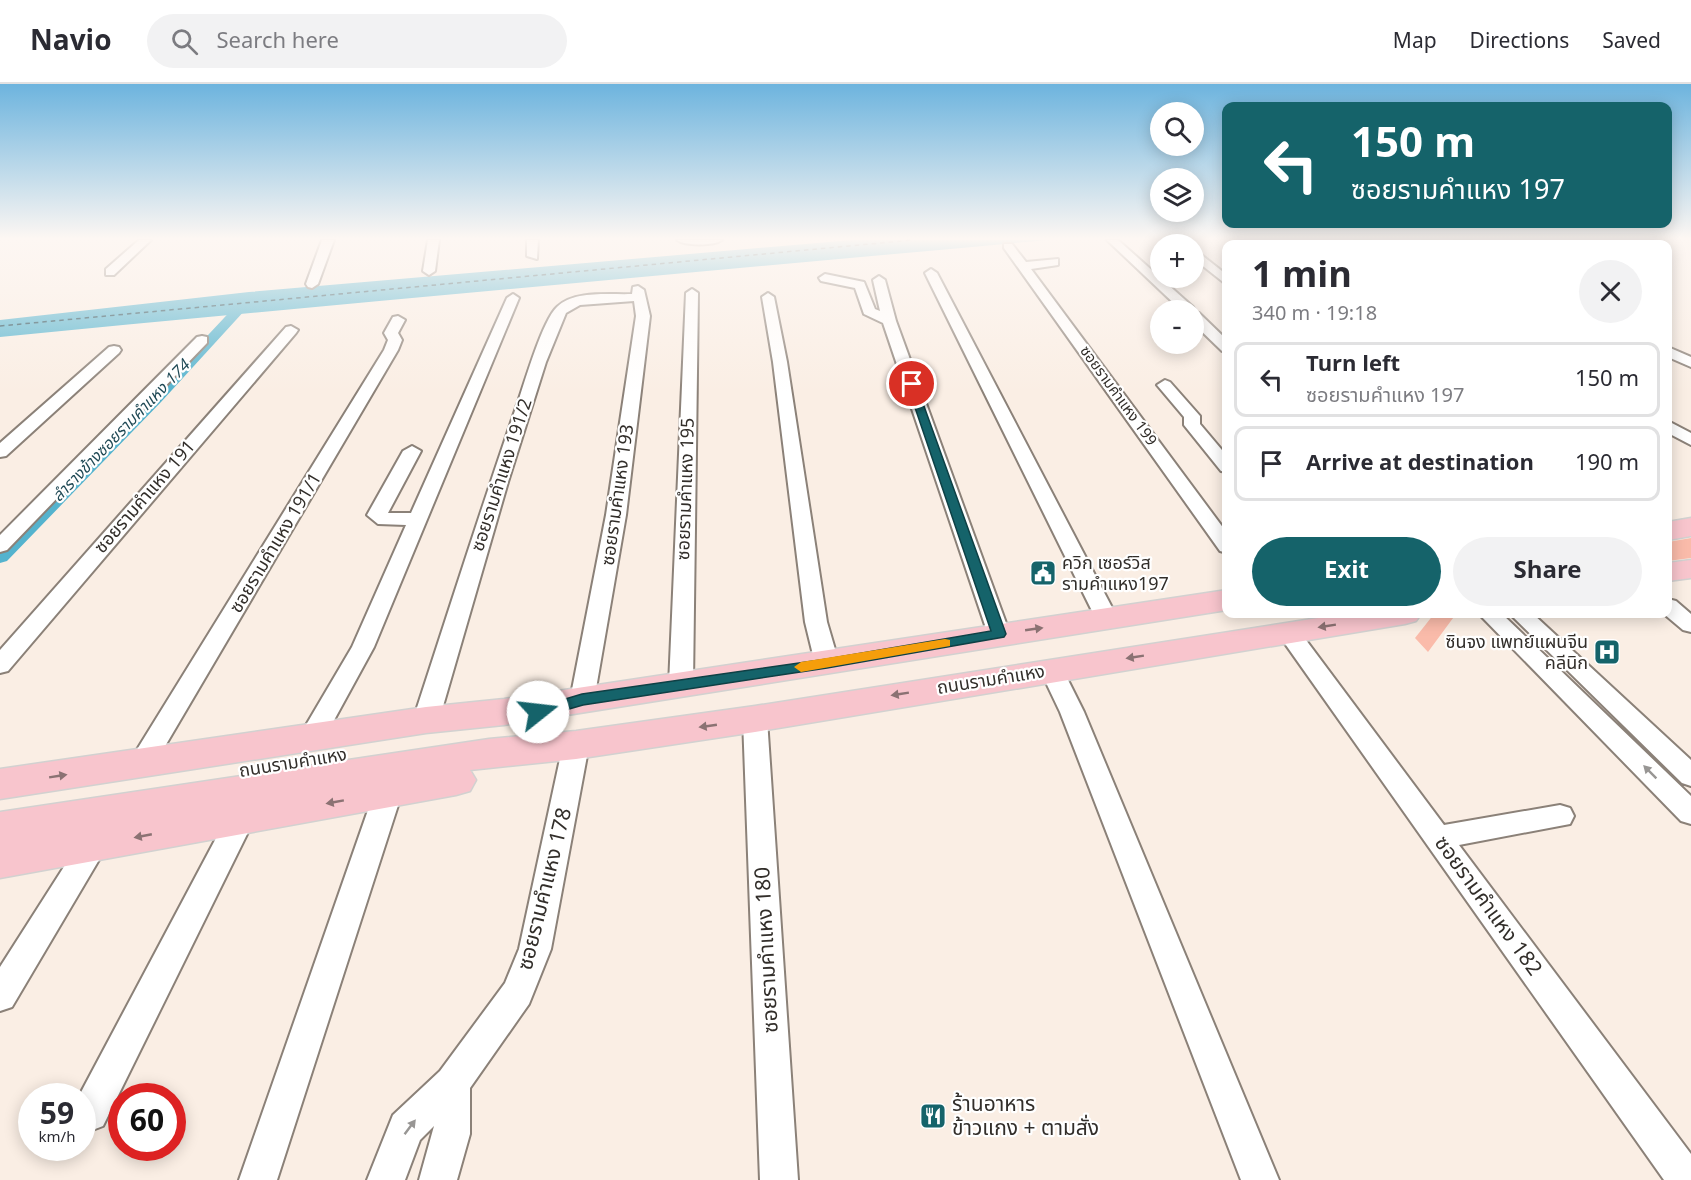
<!DOCTYPE html>
<meta charset="utf-8">
<style>
:root{--surface:#fff;--page:#f2f2f3;--text:#2b2b33;--muted:#7c7c81;--line:#e1e1e2;--accent:#15636a}
body{margin:0;font-family:Georgia,"Noto Sans Thai",serif;background:var(--page);color:var(--text);height:100vh;display:flex;flex-direction:column;font-size:22px;white-space:nowrap}
*{box-sizing:border-box;margin:0}
p{font-size:20px;color:var(--muted)}
.icon{flex:none;width:33px;height:33px;fill:none;stroke:currentColor;stroke-width:2;stroke-linecap:round;stroke-linejoin:round}
.map{position:relative;flex:1;overflow:hidden}
.details{position:absolute;left:1222px;top:156px;width:450px;height:378px;display:flex;flex-direction:column;background:var(--surface);border-radius:12px;box-shadow:0 3px 15px #0003}
.details>*{flex:none}
.top-card{position:absolute;left:1222px;top:18px;width:450px;height:126px;border-radius:12px;box-shadow:0 3px 15px #0003;background:#15636a;color:#fff;overflow:hidden}
.fabs{position:absolute;left:1150px;top:18px;display:grid;gap:12px}
.fabs a{display:grid;place-items:center;width:54px;height:54px;border-radius:50%;background:var(--surface);box-shadow:0 3px 15px #0003;font-size:30px}
.speed{position:absolute;left:18px;top:999px;display:flex;gap:12px;font-size:30px;font-weight:700;text-align:center}
.speed>*{display:grid;place-content:center;width:78px;height:78px;border-radius:50%;background:var(--surface);box-shadow:0 3px 15px #0003;line-height:1}
.speed small{font-size:15px;font-weight:400}
.speed .limit{border:9px solid #d22;background:#fff;color:#111}
.pin{position:absolute;display:grid;place-items:center;width:51px;height:51px;color:#fff;margin:-26px;border:3px solid #fff;border-radius:50%;box-shadow:0 2px 6px #0007}
.me{position:absolute;width:66px;margin:-33px;rotate:74deg;stroke-linejoin:round;filter:drop-shadow(0 0 4px #0008)}
.turn{display:flex;align-items:center;gap:21px;height:126px;padding:0 30px;font-size:27px}
.turn .icon{width:78px;height:78px;stroke-width:2.5}
.turn b{display:block;font-size:42px;line-height:51px}
.round{display:grid;place-items:center;flex:none;width:63px;height:63px;border-radius:32px;background:var(--page)}
.overview{display:flex;align-items:center;justify-content:space-between;height:102px;padding:0 30px}
h1{font-size:36px;font-weight:700;line-height:45px}
.primary-button{display:flex;gap:12px;margin-top:auto;padding:12px 30px}
.primary-button a{flex:1;height:69px;border-radius:36px;background:var(--accent);color:#fff;font-size:24px;font-weight:700;line-height:69px;text-align:center}
.primary-button a+a{background:var(--page);color:var(--text)}
ul{padding:0;list-style:none}
li{display:flex;align-items:center;gap:18px;height:75px;margin:0 12px 9px;padding:0 18px;border:3px solid var(--line);border-radius:12px}
li div{flex:1}
li b{display:block;font-size:22px}
li em{font-style:normal}
header{display:flex;align-items:center;gap:36px;box-sizing:border-box;height:84px;padding:0 30px;background:var(--surface);border-bottom:2px solid var(--line)}
header strong{font-size:28px}
nav{display:flex;gap:33px;margin-inline-start:auto;font-size:21px}
.search{width:420px;height:54px;background:var(--page);display:flex;align-items:center;gap:15px;box-sizing:border-box;padding:0 21px;border-radius:33px;color:var(--muted);font-size:22px}
.map>svg:first-child{display:block}
.water{fill:#54b3ce}
.lines{fill:none;stroke-linecap:round;stroke-linejoin:round}
.canal{fill:#54b3ce;fill-rule:evenodd}
.ferry{stroke:#1f4955;stroke-width:1.5;stroke-dasharray:4.5 4;stroke-linecap:butt}
.building{fill:#fabbaa}
.street-casing{stroke:#8b8178;stroke-width:4}
.primary-casing{stroke:#d2d1d0;stroke-width:3}
.street{fill:#fff;fill-rule:evenodd}
.primary{fill:#f8c5cd;fill-rule:evenodd}
.oneway{fill:#8b7273}
.oneway2{fill:#989694}
.route{fill:#15636a;stroke:#0e4045;stroke-width:1.5}
.slow{fill:#f59e0b}
.labels{text-anchor:middle;dominant-baseline:central;stroke-width:4.5;stroke-linejoin:round;paint-order:stroke}
.far-street-label{font-size:15px;fill:#322e2a;stroke:#fff}
.far-water-label{font-size:16px;font-style:italic;fill:#1f4955;stroke:#fff}
.street-label{font-size:18px;fill:#322e2a;stroke:#fff}
.poi-label{font-size:18px;fill:#322e2a;stroke:#fff;text-anchor:start}
.near-street-label{font-size:21px;fill:#322e2a;stroke:#fff}
.near-poi-label{font-size:21px;fill:#322e2a;stroke:#fff;text-anchor:start}
</style>
<header>
<strong>Navio</strong>
<div class="search"><svg class="icon" aria-label="search" viewBox="0 0 24 24"><circle cx="10" cy="10" r="6"/><path d="M15 15l6 6"/></svg>Search here</div>
<nav><a>Map</a><a>Directions</a><a>Saved</a></nav>
</header>
<div class="map">
<svg width="1691" height="1096" viewBox="0 0 1691 1096">
<rect width="100%" height="100%" fill="#faeee4"/>
<path class="water" d="M 852,156 L 1047,156 C 698,188 349,219 0,253 L 0,236 L 249,208 Z"/>
<g class="lines">
<path class="canal" d="M 242,218 L 248,222 L 246,225 L 161,318 L 7,477 L 0,479 L 0,462 L 151,312 L 238,219 Z"/>
<path class="ferry" d="M 0,242 L 912,156"/>
</g>
<path class="building" d="M 1691,454 L 1691,474 L 1668,477 L 1668,458 Z
M 1434,530 L 1456,530 L 1428,568 L 1415,554 Z"/>
<g class="lines">
<defs>
<path id="street" d="M 139,156 L 151,156 L 114,191 L 106,191 L 106,185 Z
M 322,156 L 334,156 L 318,200 L 312,204 L 308,203 L 306,200 Z
M 428,156 L 439,156 L 435,187 L 429,191 L 423,187 Z
M 527,156 L 538,156 L 537,175 L 527,172 Z
M 677,156 L 722,156 C 714,162 685,162 677,156 Z
M 1107,156 L 1118,156 L 1193,223 L 1195,226 L 1194,227 L 1181,226 Z
M 1172,156 L 1185,156 L 1190,160 L 1177,160 Z
M 1355,156 L 1369,156 L 1375,160 L 1361,160 Z
M 1423,156 L 1437,156 L 1442,160 L 1429,160 Z
M 1455,156 L 1470,156 L 1476,160 L 1462,160 Z
M 1004,160 L 1012,160 L 1026,178 L 1058,175 L 1058,181 L 1031,185 L 1227,449 L 1227,469 L 1220,467 L 1004,164 Z
M 1194,165 L 1227,191 L 1227,201 L 1194,175 Z
M 931,185 L 937,189 L 1118,535 L 1115,540 L 1099,540 L 1096,535 L 925,189 Z
M 825,190 L 864,198 L 875,225 L 880,227 L 873,196 L 879,192 L 885,196 L 896,237 L 1010,550 L 1007,555 L 999,557 L 991,555 L 988,550 L 883,239 L 864,230 L 855,204 L 821,197 L 819,194 Z
M 638,202 L 644,206 L 650,232 L 626,431 L 594,616 L 591,622 L 582,625 L 573,622 L 570,616 L 606,431 L 636,232 L 634,217 L 580,221 L 566,229 L 546,278 L 508,398 L 439,636 L 435,642 L 426,645 L 417,642 L 413,636 C 448,529 482,421 519,315 C 526,294 543,236 557,223 C 574,206 610,211 632,210 L 633,203 Z
M 692,205 L 698,209 L 693,601 L 689,607 L 681,609 L 673,607 L 669,601 L 686,209 Z
M 768,209 L 774,213 L 787,278 L 827,538 L 839,579 L 835,585 L 827,587 L 819,585 L 815,579 L 805,538 L 773,278 L 762,213 Z
M 513,210 L 519,214 L 374,563 L 321,660 L 312,662 L 303,660 L 299,653 L 352,563 L 406,441 L 378,440 L 367,431 L 403,367 L 412,362 L 421,367 L 388,429 L 411,429 L 507,214 Z
M 1194,228 L 1199,229 L 1227,256 L 1227,268 L 1222,267 L 1194,240 Z
M 398,232 L 405,236 L 398,249 L 402,256 L 398,266 L 151,686 L 142,689 L 133,686 L 129,679 L 133,672 L 384,266 L 388,256 L 384,249 L 393,233 Z
M 291,242 L 298,246 L 296,249 L 8,587 L 0,589 L 0,566 L 286,243 Z
M 202,252 L 207,253 L 207,259 L 7,466 L 0,468 L 0,451 L 197,253 Z
M 114,262 L 119,263 L 121,266 L 119,269 L 6,372 L 0,373 L 0,359 L 109,263 Z
M 1668,263 L 1691,273 L 1691,283 L 1668,273 Z
M 1165,296 L 1170,298 L 1200,332 L 1200,340 L 1227,372 L 1227,388 L 1221,387 L 1184,341 L 1184,333 L 1157,301 Z
M 1668,337 L 1691,349 L 1691,361 L 1668,349 Z
M 1668,515 L 1676,517 L 1691,530 L 1691,548 L 1683,546 L 1664,530 L 1668,530 Z
M 1479,530 L 1502,530 L 1691,712 L 1691,740 L 1681,737 Z
M 1510,530 L 1533,530 L 1691,676 L 1691,702 L 1682,699 Z
M 1289,542 L 1297,544 L 1444,741 L 1560,721 L 1570,724 L 1574,732 L 1570,740 L 1459,761 L 1691,1070 L 1691,1096 L 1664,1096 L 1281,554 L 1278,549 L 1281,544 Z
M 1052,578 L 1060,580 L 1084,628 L 1279,1096 L 1241,1096 L 1060,628 L 1040,586 L 1044,580 Z
M 755,626 L 764,629 L 767,635 L 798,1096 L 760,1096 L 743,635 L 746,629 Z
M 576,652 L 585,654 L 589,661 L 551,865 L 529,920 L 470,1004 L 470,1050 L 457,1096 L 419,1096 L 434,1042 L 420,1056 L 405,1096 L 367,1096 L 393,1031 L 440,987 L 505,899 L 519,865 L 563,661 L 567,654 Z
M 388,699 L 398,702 L 402,709 L 277,1096 L 239,1096 L 374,709 L 378,702 Z
M 241,723 L 251,726 L 255,734 L 103,1042 L 90,1047 L 82,1044 L 82,1012 L 79,1012 L 231,726 Z
M 93,749 L 103,753 L 107,761 L 103,769 L 12,923 L 0,927 L 0,883 L 83,753 Z"/>
<path id="primary" d="M 1691,434 L 1691,452 L 1668,456 L 1668,438 Z
M 1691,476 L 1691,494 L 1668,497 L 1668,479 Z
M 1227,506 L 1227,526 L 504,641 L 426,649 L 0,715 L 0,685 L 426,623 L 504,615 Z
M 1344,530 L 1421,530 L 1416,537 L 1405,540 L 755,648 L 576,675 L 470,686 L 476,696 L 470,707 L 456,711 L 0,794 L 0,728 L 489,655 L 576,647 L 755,622 Z"/>
</defs>
<use href="#street" class="street-casing"/>
<use href="#primary" class="primary-casing"/>
<use href="#street" class="street"/>
<use href="#primary" class="primary"/>
</g>
<defs><path id="oneway-solid" d="M-6-.8H1V-3.2L6.5 0L1 3.2V.8H-6Z" transform="scale(1.5)"/></defs>
<g class="oneway">
<use href="#oneway-solid" transform="translate(1327 542) rotate(171)"/>
<use href="#oneway-solid" transform="translate(1034 545) rotate(-8)"/>
<use href="#oneway-solid" transform="translate(1135 573) rotate(171)"/>
<use href="#oneway-solid" transform="translate(900 610) rotate(171)"/>
<use href="#oneway-solid" transform="translate(708 642) rotate(172)"/>
<use href="#oneway-solid" transform="translate(58 692) rotate(-9)"/>
<use href="#oneway-solid" transform="translate(335 718) rotate(170)"/>
<use href="#oneway-solid" transform="translate(143 752) rotate(169)"/>
</g>
<g class="oneway2">
<use href="#oneway-solid" transform="translate(1650 688) rotate(-135)"/>
<use href="#oneway-solid" transform="translate(410 1043) rotate(-53)"/>
</g>
<linearGradient id="sky" x2="0" y2="1"><stop stop-color="#6db4de"/><stop offset="0.5" stop-color="#fdf7f3"/><stop offset="1" stop-color="#fdf7f3" stop-opacity="0"/></linearGradient>
<rect width="1691" height="309" fill="url(#sky)"/>
<path class="route" d="M 912,297 L 916,300 L 1006,550 L 1004,553 L 827,584 L 583,621 L 538,634 L 532,632 L 530,628 L 532,625 L 582,610 L 827,575 L 991,547 L 907,300 Z"/>
<path class="slow" d="M 945,555 L 950,556 L 950,562 L 801,588 L 794,583 L 801,578 Z"/>
<defs>
<symbol id="civic-square" viewBox="-11 -11 22 22"><rect x="-9" y="-9" width="18" height="18" rx="4" fill="#15636a" stroke="#fff"/><path d="M-.6-6.5H3V-4.5H.6V-3L4-1V1h2V6H-6V1h2V-1L-.6-3ZM-1.2 2.5V6h2.4V2.5Z" fill="#fff"/></symbol>
<symbol id="hospital-square" viewBox="-11 -11 22 22"><rect x="-9" y="-9" width="18" height="18" rx="4" fill="#15636a" stroke="#fff"/><path d="M-5-5h3v3.5h4V-5h3V5h-3V1.5h-4V5h-3Z" fill="#fff"/></symbol>
<symbol id="restaurant-square" viewBox="-11 -11 22 22"><rect x="-9" y="-9" width="18" height="18" rx="4" fill="#15636a" stroke="#fff"/><path d="M-5-6h1v4h1v-4h1v4h1v-4h1v5L-1.5 .5V6h-2V.5L-5-1ZM5-6V6H3V1.5H1.5Q1.5-4 5-6Z" fill="#fff"/></symbol>
</defs>
<g fill-rule="evenodd">
<use href="#civic-square" x="1028" y="474" width="30" height="30"/>
<use href="#hospital-square" x="1592" y="553" width="30" height="30"/>
<use href="#restaurant-square" x="918" y="1017" width="30" height="30"/>
</g>
<g class="labels">
<g class="far-street-label">
<text transform="translate(1118 312) rotate(54)">ซอยรามคำแหง 199</text>
</g>
<g class="far-water-label">
<text transform="translate(121 347) rotate(-46)">ลำรางข้างซอยรามคำแหง 174</text>
</g>
<g class="street-label">
<text transform="translate(502 391) rotate(-72)">ซอยรามคำแหง 191/2</text>
<text transform="translate(686 405) rotate(-88)">ซอยรามคำแหง 195</text>
<text transform="translate(618 411) rotate(-82)">ซอยรามคำแหง 193</text>
<text transform="translate(145 413) rotate(-49)">ซอยรามคำแหง 191</text>
<text transform="translate(276 459) rotate(-59)">ซอยรามคำแหง 191/1</text>
<text transform="translate(991 596) rotate(-9)">ถนนรามคำแหง</text>
<text transform="translate(293 679) rotate(-9)">ถนนรามคำแหง</text>
</g>
<g class="poi-label">
<text x="1062" y="479">ควิก เซอร์วิส<tspan x="1062" dy="21">รามคำแหง197</tspan></text>
<text x="1588" y="558" text-anchor="end">ซินจง แพทย์แผนจีน<tspan x="1588" dy="21">คลีนิก</tspan></text>
</g>
<g class="near-street-label">
<text transform="translate(545 805) rotate(-76)">ซอยรามคำแหง 178</text>
<text transform="translate(1488 822) rotate(54)">ซอยรามคำแหง 182</text>
<text transform="translate(767 866) rotate(-93)">ซอยรามคำแหง 180</text>
</g>
<g class="near-poi-label">
<text x="952" y="1020">ร้านอาหาร<tspan x="952" dy="24">ข้าวแกง + ตามสั่ง</tspan></text>
</g>
</g>
</svg>
<div class="fabs">
<a><svg class="icon" aria-label="search" viewBox="0 0 24 24"><circle cx="10" cy="10" r="6"/><path d="M15 15l6 6"/></svg></a>
<a><svg class="icon" aria-label="layers" viewBox="0 0 24 24"><path d="M12 4l9 5-9 5-9-5zM3 14l9 5 9-5"/></svg></a>
<a>+</a>
<a>−</a>
</div>
<div class="speed"><div>59<small>km/h</small></div><div class="limit">60</div></div>
<div class="pin" style="left:912px;top:300px;background:#d93025"><svg class="icon" aria-label="arrive" viewBox="0 0 24 24"><path d="M6 21V4h12l-3 4 3 4H6"/></svg></div>
<svg class="me" style="left:538px;top:628px" viewBox="-20 -20 40 40"><circle r="19" fill="#fff"/><path d="M0-13L10 11 0 6-10 11z" fill="#15636a"/></svg>
<div class="top-card">
<div class="turn"><svg class="icon" aria-label="left" viewBox="0 0 24 24"><path d="M17 20v-9H6M10 6l-5 5 5 5"/></svg><div><b>150 m</b>ซอยรามคำแหง 197</div></div>
</div>
<section class="details">
<div class="overview"><div><h1>1 min</h1><p>340 m · 19:18</p></div><a class="round"><svg class="icon" aria-label="close" viewBox="0 0 24 24"><path d="M6 6l12 12M18 6L6 18"/></svg></a></div>
<ul>
<li><svg class="icon" aria-label="left" viewBox="0 0 24 24"><path d="M17 20v-9H6M10 6l-5 5 5 5"/></svg><div><b>Turn left</b><p>ซอยรามคำแหง 197</p></div><em>150 m</em></li>
<li><svg class="icon" aria-label="arrive" viewBox="0 0 24 24"><path d="M6 21V4h12l-3 4 3 4H6"/></svg><div><b>Arrive at destination</b></div><em>190 m</em></li>
</ul>
<div class="primary-button"><a>Exit</a><a>Share</a></div>
</section>
</div>
